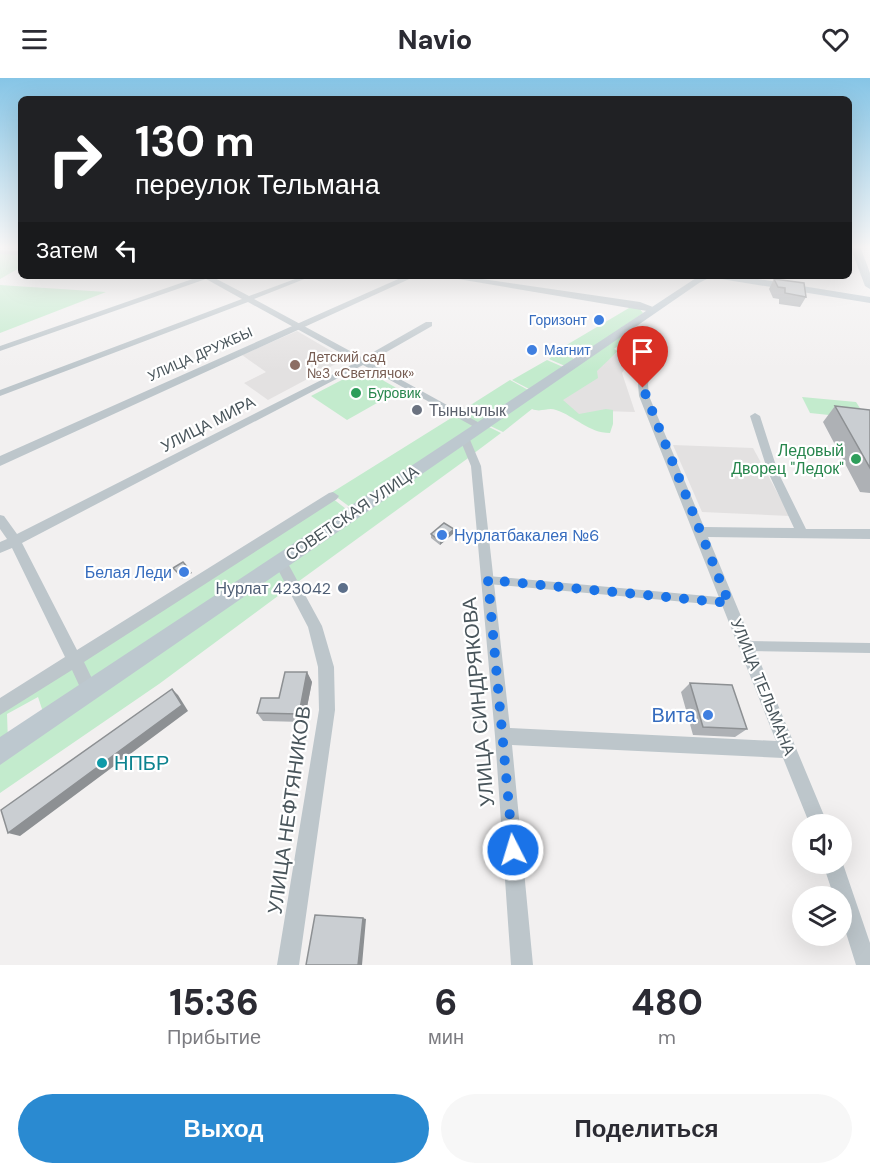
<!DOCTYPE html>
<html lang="ru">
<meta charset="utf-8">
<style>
:root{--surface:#fff;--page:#f7f7f7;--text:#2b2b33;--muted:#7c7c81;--accent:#2a8ad1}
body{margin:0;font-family:"DM Sans",sans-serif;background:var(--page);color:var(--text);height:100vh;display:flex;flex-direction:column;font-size:22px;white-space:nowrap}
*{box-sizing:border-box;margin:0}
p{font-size:20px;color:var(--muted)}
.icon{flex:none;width:33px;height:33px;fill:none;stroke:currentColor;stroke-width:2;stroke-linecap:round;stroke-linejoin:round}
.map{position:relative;height:887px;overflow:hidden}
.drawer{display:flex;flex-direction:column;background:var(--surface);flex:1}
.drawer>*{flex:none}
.guide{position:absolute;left:18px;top:18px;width:834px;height:183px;border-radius:9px;box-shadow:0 6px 24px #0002;background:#202124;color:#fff;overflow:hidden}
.tools{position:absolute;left:792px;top:736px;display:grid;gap:12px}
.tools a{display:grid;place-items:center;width:60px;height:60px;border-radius:50%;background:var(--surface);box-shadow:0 6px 24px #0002;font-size:30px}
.pin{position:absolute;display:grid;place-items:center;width:51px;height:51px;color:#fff;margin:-62px -26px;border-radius:50% 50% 50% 0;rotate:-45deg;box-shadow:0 0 6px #0007}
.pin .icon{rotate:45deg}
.me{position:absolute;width:66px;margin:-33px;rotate:355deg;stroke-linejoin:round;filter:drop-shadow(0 0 4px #0008)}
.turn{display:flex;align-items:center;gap:21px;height:126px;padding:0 18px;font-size:27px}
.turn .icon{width:78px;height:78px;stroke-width:2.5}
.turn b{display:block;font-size:42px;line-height:51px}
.then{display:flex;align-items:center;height:57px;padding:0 18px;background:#0003;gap:12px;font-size:22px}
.eta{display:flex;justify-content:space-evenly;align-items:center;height:102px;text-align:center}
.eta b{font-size:36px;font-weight:800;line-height:42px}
.primary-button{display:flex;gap:12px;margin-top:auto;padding:12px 18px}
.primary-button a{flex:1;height:69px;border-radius:36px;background:var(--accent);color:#fff;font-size:24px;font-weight:800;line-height:69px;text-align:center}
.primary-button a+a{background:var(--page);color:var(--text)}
header{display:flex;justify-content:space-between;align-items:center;height:78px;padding:0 18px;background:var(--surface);font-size:27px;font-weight:800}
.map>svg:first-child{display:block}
.education{fill:#e3e1e1}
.green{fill:#c3ebcd}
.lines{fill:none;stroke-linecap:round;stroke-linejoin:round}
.pedestrian{fill:#bdc6cb;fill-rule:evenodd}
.minor{fill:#bdc6cb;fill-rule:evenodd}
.tertiary{fill:#bdc6cb;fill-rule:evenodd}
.secondary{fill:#bdc8cf;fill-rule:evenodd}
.wall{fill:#aeb1b5}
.shaded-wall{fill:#8d9093}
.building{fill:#caced2;stroke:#8d9093;stroke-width:1.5}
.route{stroke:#1a73e8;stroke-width:10;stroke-dasharray:0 18}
.shop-dot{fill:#3f7fe0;stroke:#fff;stroke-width:2}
.education-dot{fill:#8d6e63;stroke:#fff;stroke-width:2}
.leisure-dot{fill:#2e9e5b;stroke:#fff;stroke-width:2}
.worship-dot{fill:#6b7280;stroke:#fff;stroke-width:2}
.service-dot{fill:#5c6f8a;stroke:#fff;stroke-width:2}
.culture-dot{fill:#0f9aa8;stroke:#fff;stroke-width:2}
.labels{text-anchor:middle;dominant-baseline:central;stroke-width:4.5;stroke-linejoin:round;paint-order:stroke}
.far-shop-label{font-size:14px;fill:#366cbe;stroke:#fff;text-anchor:end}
.far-street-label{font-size:14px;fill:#49555b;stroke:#fff}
.far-education-label{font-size:14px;fill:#785e54;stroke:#fff;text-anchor:start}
.far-leisure-label{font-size:14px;fill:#27864d;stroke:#fff;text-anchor:start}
.worship-label{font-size:16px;fill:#5b616d;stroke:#fff;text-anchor:start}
.street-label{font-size:16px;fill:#49555b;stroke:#fff}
.leisure-label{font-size:16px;fill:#27864d;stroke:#fff;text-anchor:end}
.shop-label{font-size:16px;fill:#366cbe;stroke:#fff;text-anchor:start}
.service-label{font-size:16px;fill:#4e5e75;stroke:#fff;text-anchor:end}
.near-street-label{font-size:20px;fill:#49555b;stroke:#fff}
.near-shop-label{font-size:20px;fill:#366cbe;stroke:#fff;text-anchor:end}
.near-culture-label{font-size:20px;fill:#0d838f;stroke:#fff;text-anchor:start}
</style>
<header><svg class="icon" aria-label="menu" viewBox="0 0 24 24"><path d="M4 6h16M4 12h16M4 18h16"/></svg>Navio<svg class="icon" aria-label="heart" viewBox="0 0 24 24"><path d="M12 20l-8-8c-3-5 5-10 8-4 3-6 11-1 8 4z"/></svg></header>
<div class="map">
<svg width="870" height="887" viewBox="0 0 870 887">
<rect width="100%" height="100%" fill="#f2f0f0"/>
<path class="education" d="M 297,253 L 345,281 L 268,322 L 244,305 L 266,294 L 242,277 Z
M 618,274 L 632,280 L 622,295 L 635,334 L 602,333 L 587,346 L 546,326 Z
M 673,367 L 753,370 L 790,438 L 702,434 Z"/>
<path class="green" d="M 0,175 L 21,176 L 21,189 L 0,201 Z
M 0,207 L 106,214 L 0,255 Z
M 629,230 L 639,230 L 643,235 L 587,274 L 573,268 L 563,274 L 574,281 L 565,288 L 549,281 L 555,276 L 553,275 Z
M 625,251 L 633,255 L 614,271 L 618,273 L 597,293 L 598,300 L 563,322 L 579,336 L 606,331 L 613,332 L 613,346 L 610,355 C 588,355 575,338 556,332 C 548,329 541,335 532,331 L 503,354 L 486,346 Z
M 547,282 L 563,289 L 531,312 L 512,302 Z
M 363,291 L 400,312 L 347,342 L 311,318 Z
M 510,302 L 530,313 L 480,347 L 458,335 Z
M 802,319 L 856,324 L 867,341 L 810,335 Z
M 456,337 L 477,348 L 354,432 L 331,415 Z
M 485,347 L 501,355 L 473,376 L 465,360 Z
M 463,361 L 471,378 L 295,506 L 282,484 Z
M 332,420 L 350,434 L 92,608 L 78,582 Z
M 279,488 L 290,509 L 159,606 L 0,715 L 0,677 Z
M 72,585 L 85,613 L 45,640 L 38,619 L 7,636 L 8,664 L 0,670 L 0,630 Z"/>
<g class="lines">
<path class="pedestrian" d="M 488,498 L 729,520 L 733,521 L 734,524 L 733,527 L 729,528 L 488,506 L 484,505 L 483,502 L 484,499 Z
M 746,563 L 870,565 L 870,575 L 746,573 L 742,572 L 741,568 L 742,564 Z"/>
<path class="minor" d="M 0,172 L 21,173 L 21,177 L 0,176 Z
M 201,198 L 211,198 L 249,218 L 303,198 L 312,198 L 254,221 L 363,280 L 426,244 L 432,244 L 432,248 L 369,284 L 485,348 L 480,351 L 476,350 L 363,287 L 22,465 L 77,572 L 329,415 L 333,414 L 339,418 L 337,421 L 84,584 L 98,613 L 96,618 L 90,621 L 84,618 L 72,592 L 0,637 L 0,620 L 65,579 L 12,470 L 0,475 L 0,464 L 7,461 L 0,451 L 0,437 L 4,438 L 17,456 L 357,284 L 248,224 L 0,318 L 0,312 L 242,221 L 206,201 L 0,273 L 0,268 Z
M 621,249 L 627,249 L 657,265 L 648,306 L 649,318 L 704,449 L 794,450 L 768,394 L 750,338 L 755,335 L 760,338 L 778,394 L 806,451 L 870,451 L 870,461 L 708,459 L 828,747 L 810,747 L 783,680 L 512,667 L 533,887 L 511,887 L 495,658 L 471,388 L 459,359 L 460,357 L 468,357 L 481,388 L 510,650 L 776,663 L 639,318 L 638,306 L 649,266 L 621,253 Z
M 280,479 L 285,480 L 322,548 L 334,589 L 335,632 L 299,887 L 277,887 L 319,632 L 318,589 L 308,549 L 274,484 L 275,480 Z
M 842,783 L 870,865 L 870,887 L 856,887 L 842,842 L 842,819 L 834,819 L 823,786 L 842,786 Z"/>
<path class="tertiary" d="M 405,198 L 416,198 L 0,388 L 0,378 Z
M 440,198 L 461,198 L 640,224 L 658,231 L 653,234 Z"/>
<path class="secondary" d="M 850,168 L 860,168 L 870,195 L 870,211 L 865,208 Z
M 699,198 L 713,198 L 699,205 L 0,687 L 0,659 Z
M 716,198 L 740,198 L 870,219 L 870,225 L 721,201 Z"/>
</g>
<path class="wall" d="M 764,198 L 778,198 L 776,200 Z
M 774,201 L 806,219 L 800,229 L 779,226 L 779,221 L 773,220 L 769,211 Z
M 835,328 L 870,332 L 870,415 L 860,414 L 823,344 Z
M 454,451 L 454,455 L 440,467 L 431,460 L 431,456 Z
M 307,594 L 312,604 L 304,644 L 263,643 L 257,635 L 279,620 Z
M 690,605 L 747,651 L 735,659 L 693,657 L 681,614 Z"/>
<path class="shaded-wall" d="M 454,451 L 454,455 L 440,467 L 440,463 Z
M 189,491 L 192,495 L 182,501 L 180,497 Z
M 307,594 L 312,604 L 304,644 L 299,636 Z
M 172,611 L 178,617 L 188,633 L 20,758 L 8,755 Z
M 363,840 L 366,841 L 362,887 L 358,887 Z"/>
<path class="building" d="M 774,201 L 804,205 L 806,219 L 785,215 L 785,210 L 778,209 Z
M 835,328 L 870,332 L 870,390 Z
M 444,445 L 454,451 L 440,463 L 431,456 Z
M 183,484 L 189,491 L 180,497 L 173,490 Z
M 285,594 L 307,594 L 299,636 L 257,635 L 261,620 L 279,620 Z
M 690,605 L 732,607 L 747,651 L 703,649 Z
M 172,611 L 182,627 L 8,755 L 1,732 Z
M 315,837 L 363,840 L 358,887 L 306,887 Z"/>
<linearGradient id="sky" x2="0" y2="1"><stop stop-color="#86c5e6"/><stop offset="0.58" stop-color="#f9f8f8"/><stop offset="1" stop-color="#f9f8f8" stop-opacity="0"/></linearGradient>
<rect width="870" height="292" fill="url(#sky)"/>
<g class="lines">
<path class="route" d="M 513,772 L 488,502 L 729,525 L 643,310"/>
</g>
<g class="shop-dot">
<circle cx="599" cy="242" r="6"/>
<circle cx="532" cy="272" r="6"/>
<circle cx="442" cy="457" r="6"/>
<circle cx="184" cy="494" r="6"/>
<circle cx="708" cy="637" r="6"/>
</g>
<circle class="education-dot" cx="295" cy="287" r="6"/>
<g class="leisure-dot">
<circle cx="356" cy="315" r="6"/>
<circle cx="856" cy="381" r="6"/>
</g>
<circle class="worship-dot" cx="417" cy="332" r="6"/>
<circle class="service-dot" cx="343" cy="510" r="6"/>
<circle class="culture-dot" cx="102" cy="685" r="6"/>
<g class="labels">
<g class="far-shop-label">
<text x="587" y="242">Горизонт</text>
<text x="544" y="272" text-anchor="start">Магнит</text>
</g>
<g class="far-street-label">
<text transform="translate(200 276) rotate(-24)">УЛИЦА ДРУЖБЫ</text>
</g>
<g class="far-education-label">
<text x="307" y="279">Детский сад<tspan x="307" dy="16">№3 «Светлячок»</tspan></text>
</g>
<g class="far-leisure-label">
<text x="368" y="315">Буровик</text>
</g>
<g class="worship-label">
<text x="429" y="332">Тынычлык</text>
</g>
<g class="street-label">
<text transform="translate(208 346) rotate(-27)">УЛИЦА МИРА</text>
<text transform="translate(352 435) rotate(-34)">СОВЕТСКАЯ УЛИЦА</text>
<text transform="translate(763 609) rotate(68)">УЛИЦА ТЕЛЬМАНА</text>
</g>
<g class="leisure-label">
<text x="844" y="372">Ледовый<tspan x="844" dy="18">Дворец "Ледок"</tspan></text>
</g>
<g class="shop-label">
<text x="454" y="457">Нурлатбакалея №6</text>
<text x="172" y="494" text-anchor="end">Белая Леди</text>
</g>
<g class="service-label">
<text x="331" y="510">Нурлат 423042</text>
</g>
<g class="near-street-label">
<text transform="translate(478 624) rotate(-95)">УЛИЦА СИНДРЯКОВА</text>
<text transform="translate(289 732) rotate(-82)">УЛИЦА НЕФТЯНИКОВ</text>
</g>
<g class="near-shop-label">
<text x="696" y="637">Вита</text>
</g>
<g class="near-culture-label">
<text x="114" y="685">НПБР</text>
</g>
</g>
</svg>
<div class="tools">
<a><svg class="icon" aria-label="sound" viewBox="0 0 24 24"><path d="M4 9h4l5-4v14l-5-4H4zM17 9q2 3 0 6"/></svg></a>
<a><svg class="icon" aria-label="layers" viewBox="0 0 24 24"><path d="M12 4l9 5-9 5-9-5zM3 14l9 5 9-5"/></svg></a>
</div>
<div class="pin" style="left:643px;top:310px;background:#d93025"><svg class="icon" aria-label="arrive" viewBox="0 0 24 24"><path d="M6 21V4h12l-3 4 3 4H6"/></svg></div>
<svg class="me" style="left:513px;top:772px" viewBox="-20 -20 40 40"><circle r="17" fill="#1a73e8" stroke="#fff" stroke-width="3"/><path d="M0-11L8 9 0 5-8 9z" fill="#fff"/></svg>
<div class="guide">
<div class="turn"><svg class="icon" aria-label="right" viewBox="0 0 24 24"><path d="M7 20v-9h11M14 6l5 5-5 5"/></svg><div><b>130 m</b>переулок Тельмана</div></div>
<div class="then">Затем<svg class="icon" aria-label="left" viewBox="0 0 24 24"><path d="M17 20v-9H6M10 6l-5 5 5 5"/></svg></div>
</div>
</div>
<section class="drawer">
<div class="eta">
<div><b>15:36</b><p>Прибытие</p></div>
<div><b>6</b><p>мин</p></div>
<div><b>480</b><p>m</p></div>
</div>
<div class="primary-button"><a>Выход</a><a>Поделиться</a></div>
</section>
